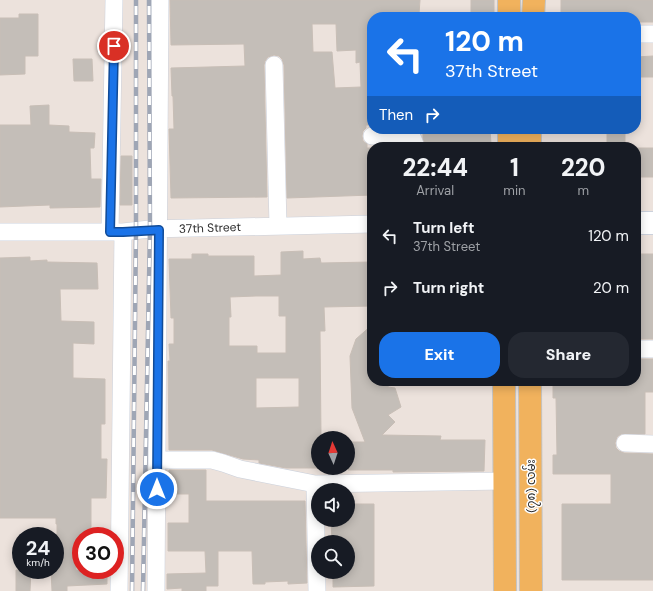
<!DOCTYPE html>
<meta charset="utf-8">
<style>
:root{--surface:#171b24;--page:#242831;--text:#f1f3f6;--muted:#9ea1a6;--accent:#1a73e8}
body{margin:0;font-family:"DM Sans","Noto Sans Myanmar",sans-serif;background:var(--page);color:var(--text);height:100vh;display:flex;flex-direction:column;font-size:15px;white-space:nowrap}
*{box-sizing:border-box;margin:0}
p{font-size:13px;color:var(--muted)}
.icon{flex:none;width:22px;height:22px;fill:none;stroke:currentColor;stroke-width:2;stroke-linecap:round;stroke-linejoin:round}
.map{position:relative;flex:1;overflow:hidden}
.drawer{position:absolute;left:367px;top:142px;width:274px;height:244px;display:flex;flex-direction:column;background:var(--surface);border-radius:16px;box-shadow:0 2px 10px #0003}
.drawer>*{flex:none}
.guide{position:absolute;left:367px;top:12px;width:274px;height:122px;border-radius:16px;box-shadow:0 2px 10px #0003;background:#1a73e8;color:#fff;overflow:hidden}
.needle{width:26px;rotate:357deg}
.fabs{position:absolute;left:311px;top:431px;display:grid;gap:8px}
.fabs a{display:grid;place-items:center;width:44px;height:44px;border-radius:50%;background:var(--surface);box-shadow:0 2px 10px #0003;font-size:20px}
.speed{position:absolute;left:12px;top:527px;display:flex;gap:8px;font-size:20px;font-weight:700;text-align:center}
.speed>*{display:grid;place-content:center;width:52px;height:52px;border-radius:50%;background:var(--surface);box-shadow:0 2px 10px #0003;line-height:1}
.speed small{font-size:10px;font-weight:400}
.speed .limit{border:6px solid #d22;background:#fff;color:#111}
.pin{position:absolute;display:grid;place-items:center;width:34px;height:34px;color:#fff;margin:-17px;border:2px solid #fff;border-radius:50%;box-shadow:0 1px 4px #0007}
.me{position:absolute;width:44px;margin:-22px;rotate:0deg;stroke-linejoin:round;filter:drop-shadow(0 0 3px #0008)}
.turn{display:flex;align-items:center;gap:14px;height:84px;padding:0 12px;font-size:18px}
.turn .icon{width:52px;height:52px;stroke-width:2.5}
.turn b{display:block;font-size:28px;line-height:34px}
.then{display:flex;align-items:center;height:38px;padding:0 12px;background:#0003;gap:8px;font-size:15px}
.eta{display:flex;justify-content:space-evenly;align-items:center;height:68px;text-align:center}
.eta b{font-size:24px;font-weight:800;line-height:28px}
.action{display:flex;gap:8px;margin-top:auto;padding:8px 12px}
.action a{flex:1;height:46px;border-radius:16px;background:var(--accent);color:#fff;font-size:16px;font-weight:800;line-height:46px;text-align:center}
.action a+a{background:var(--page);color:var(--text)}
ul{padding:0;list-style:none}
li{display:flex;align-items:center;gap:12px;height:52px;padding:0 12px}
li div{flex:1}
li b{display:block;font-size:15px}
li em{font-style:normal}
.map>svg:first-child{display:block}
.building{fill:#c4beb8;stroke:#c8beb6;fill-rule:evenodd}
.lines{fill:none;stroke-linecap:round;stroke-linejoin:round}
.street-casing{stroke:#cbd1dc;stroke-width:18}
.secondary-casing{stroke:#cbd1dc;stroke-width:24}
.primary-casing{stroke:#c3c3c3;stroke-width:24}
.street{stroke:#fff;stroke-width:17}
.secondary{stroke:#fff;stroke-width:22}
.primary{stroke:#f1b25d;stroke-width:22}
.rail-casing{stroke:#9fa6b5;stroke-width:4.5}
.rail{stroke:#fff;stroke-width:3;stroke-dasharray:9;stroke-linecap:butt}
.route-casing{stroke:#114b97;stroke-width:10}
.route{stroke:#1a73e8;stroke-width:7}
.labels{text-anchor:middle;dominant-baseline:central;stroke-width:3;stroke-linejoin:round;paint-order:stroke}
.street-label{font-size:12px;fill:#2a2a2a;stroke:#fff}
</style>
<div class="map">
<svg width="653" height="591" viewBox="0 0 653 591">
<rect width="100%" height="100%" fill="#ece2dc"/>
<path class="building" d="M 170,0 L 420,0 L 419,14 L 407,14 L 407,17 L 372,17 L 372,125 L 366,125 L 366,128 L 363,131 L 362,136 L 363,141 L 367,144 L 367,148 L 371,148 L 372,195 L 287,198 L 284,65 L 282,59 L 279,56 L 274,55 L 268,57 L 265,61 L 264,65 L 267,197 L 171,198 L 169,129 L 174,129 L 173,96 L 172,96 L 171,68 L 245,66 L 244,44 L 171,45 ZM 312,24 L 336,24 L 337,51 L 356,50 L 356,63 L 360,62 L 361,87 L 335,88 L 332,52 L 313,52 Z
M 471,0 L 494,0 L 494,17 L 471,17 Z
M 561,0 L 653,0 L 653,22 L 636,22 L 636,17 L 561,17 Z
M 19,14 L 38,14 L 38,56 L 25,56 L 25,74 L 0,75 L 0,18 L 19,18 Z
M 653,56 L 653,77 L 636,77 L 636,57 Z
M 73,59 L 92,59 L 93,81 L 74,81 Z
M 49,105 L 49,125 L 69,126 L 69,132 L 95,133 L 94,148 L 90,148 L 91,179 L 101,179 L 100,207 L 50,208 L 50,205 L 0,207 L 0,125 L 31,125 L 30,106 Z
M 423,129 L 490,129 L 491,144 L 441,145 L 441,147 L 426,147 L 423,138 Z
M 607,131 L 625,131 L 625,146 L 607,146 Z
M 636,148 L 653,148 L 653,177 L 636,177 Z
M 121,156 L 132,156 L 132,205 L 120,205 Z
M 303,251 L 303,259 L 320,258 L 321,263 L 372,262 L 372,306 L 324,307 L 325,331 L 320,331 L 321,438 L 318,438 L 318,468 L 286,468 L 259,463 L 259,460 L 243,459 L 212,450 L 169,450 L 168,361 L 170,361 L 169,344 L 174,344 L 174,318 L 171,318 L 169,259 L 192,259 L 192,254 L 208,254 L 208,256 L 254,256 L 254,276 L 281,275 L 281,252 ZM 256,296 L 279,296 L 279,316 L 286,316 L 286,353 L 257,353 L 257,346 L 229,346 L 229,317 L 231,317 L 230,297 ZM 256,378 L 299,378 L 299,407 L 256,408 Z
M 638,254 L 653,254 L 653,339 L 639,339 Z
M 30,257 L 30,261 L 47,260 L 47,262 L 97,263 L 98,289 L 60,289 L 61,321 L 94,322 L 94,344 L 73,343 L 73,378 L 105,379 L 105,424 L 101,424 L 101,459 L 107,459 L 106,498 L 91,498 L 91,536 L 81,536 L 81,545 L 74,545 L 76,570 L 107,570 L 107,584 L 67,586 L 67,591 L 52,591 L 51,570 L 55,570 L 55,555 L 57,554 L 57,524 L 56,524 L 56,518 L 0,518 L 0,258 Z
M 372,325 L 372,381 L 389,381 L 388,387 L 395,388 L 401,407 L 388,415 L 395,422 L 382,435 L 441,436 L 440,440 L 485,440 L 484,471 L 393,472 L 393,470 L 348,470 L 348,442 L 365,442 L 352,408 L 350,356 L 356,339 Z
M 636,359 L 653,359 L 653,392 L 645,392 L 645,434 L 621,434 L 617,437 L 615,443 L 616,448 L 619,451 L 624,453 L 653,454 L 653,580 L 562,580 L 562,504 L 611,504 L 611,474 L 553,474 L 553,455 L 557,455 L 556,398 L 553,398 L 553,381 L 636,381 Z
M 169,470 L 206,470 L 206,501 L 305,501 L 307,583 L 288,584 L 288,581 L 265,582 L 265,584 L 253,584 L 252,551 L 218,551 L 218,586 L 206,586 L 206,591 L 182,591 L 182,588 L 167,589 L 167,574 L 206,573 L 205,551 L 168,551 L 168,523 L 189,523 L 189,494 L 169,494 Z
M 348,504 L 374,504 L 374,586 L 333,587 L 333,572 L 348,572 L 348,542 L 332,542 L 331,520 L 348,520 Z
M 16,570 L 31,570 L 30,591 L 16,591 Z"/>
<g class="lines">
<defs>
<path id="street" d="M 636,34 L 653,34
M 274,65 L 278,226
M 372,136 L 408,134 L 413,139 L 416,147
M 0,232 L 123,232 L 150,229 L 372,224
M 110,232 L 114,0
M 636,349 L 653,349
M 625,443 L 653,444
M 157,460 L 212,460 L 223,463 L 240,469 L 315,484 L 505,481
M 315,484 L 317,591
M 119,591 L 123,232
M 156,591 L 160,0"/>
<path id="secondary" d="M 636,223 L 653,223"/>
<path id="primary" d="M 509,0 L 509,17
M 533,17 L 534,0
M 509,147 L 509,129
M 530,147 L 530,129
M 504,381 L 505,591
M 530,381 L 531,591"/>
</defs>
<use href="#street" class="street-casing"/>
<use href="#secondary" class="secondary-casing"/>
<use href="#primary" class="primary-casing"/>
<use href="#street" class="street"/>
<use href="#secondary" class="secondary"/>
<use href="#primary" class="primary"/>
<defs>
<path id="rail" d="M 132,591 L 136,231 L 136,0
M 143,591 L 150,229 L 149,0"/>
</defs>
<use href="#rail" class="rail-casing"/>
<use href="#rail" class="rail"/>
</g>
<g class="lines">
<defs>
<path id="route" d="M 114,46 L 110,232 L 123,232 L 159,230 L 157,489"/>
</defs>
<use href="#route" class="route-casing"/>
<use href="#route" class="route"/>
</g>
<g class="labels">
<g class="street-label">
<text transform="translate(210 228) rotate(-2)">37th Street</text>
<text transform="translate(531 486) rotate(-90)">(၇၈) လမ်း</text>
</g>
</g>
</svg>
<div class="fabs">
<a><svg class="needle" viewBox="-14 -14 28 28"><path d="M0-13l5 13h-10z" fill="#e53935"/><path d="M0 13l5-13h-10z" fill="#9ea1a6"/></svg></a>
<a><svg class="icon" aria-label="sound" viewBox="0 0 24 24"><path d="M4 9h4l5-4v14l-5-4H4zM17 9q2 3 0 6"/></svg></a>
<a><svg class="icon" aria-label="search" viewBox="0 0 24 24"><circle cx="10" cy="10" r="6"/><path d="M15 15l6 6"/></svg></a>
</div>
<div class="speed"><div>24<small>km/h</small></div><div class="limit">30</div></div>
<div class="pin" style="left:114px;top:46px;background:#d93025"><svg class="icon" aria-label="arrive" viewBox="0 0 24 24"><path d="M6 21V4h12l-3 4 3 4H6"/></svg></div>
<svg class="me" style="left:157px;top:489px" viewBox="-20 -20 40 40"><circle r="17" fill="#1a73e8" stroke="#fff" stroke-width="3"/><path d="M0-11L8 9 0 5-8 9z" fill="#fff"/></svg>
<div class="guide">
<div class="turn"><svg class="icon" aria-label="left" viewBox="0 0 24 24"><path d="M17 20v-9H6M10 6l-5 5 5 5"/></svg><div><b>120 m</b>37th Street</div></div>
<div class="then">Then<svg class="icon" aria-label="right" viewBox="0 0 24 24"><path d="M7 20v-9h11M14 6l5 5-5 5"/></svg></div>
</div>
<section class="drawer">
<div class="eta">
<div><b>22:44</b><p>Arrival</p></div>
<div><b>1</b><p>min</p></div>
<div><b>220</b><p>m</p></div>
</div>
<ul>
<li><svg class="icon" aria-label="left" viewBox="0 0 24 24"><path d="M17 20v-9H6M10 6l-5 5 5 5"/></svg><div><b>Turn left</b><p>37th Street</p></div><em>120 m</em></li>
<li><svg class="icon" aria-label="right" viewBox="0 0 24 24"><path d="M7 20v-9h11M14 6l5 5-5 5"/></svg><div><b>Turn right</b></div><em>20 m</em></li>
</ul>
<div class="action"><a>Exit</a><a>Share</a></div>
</section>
</div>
